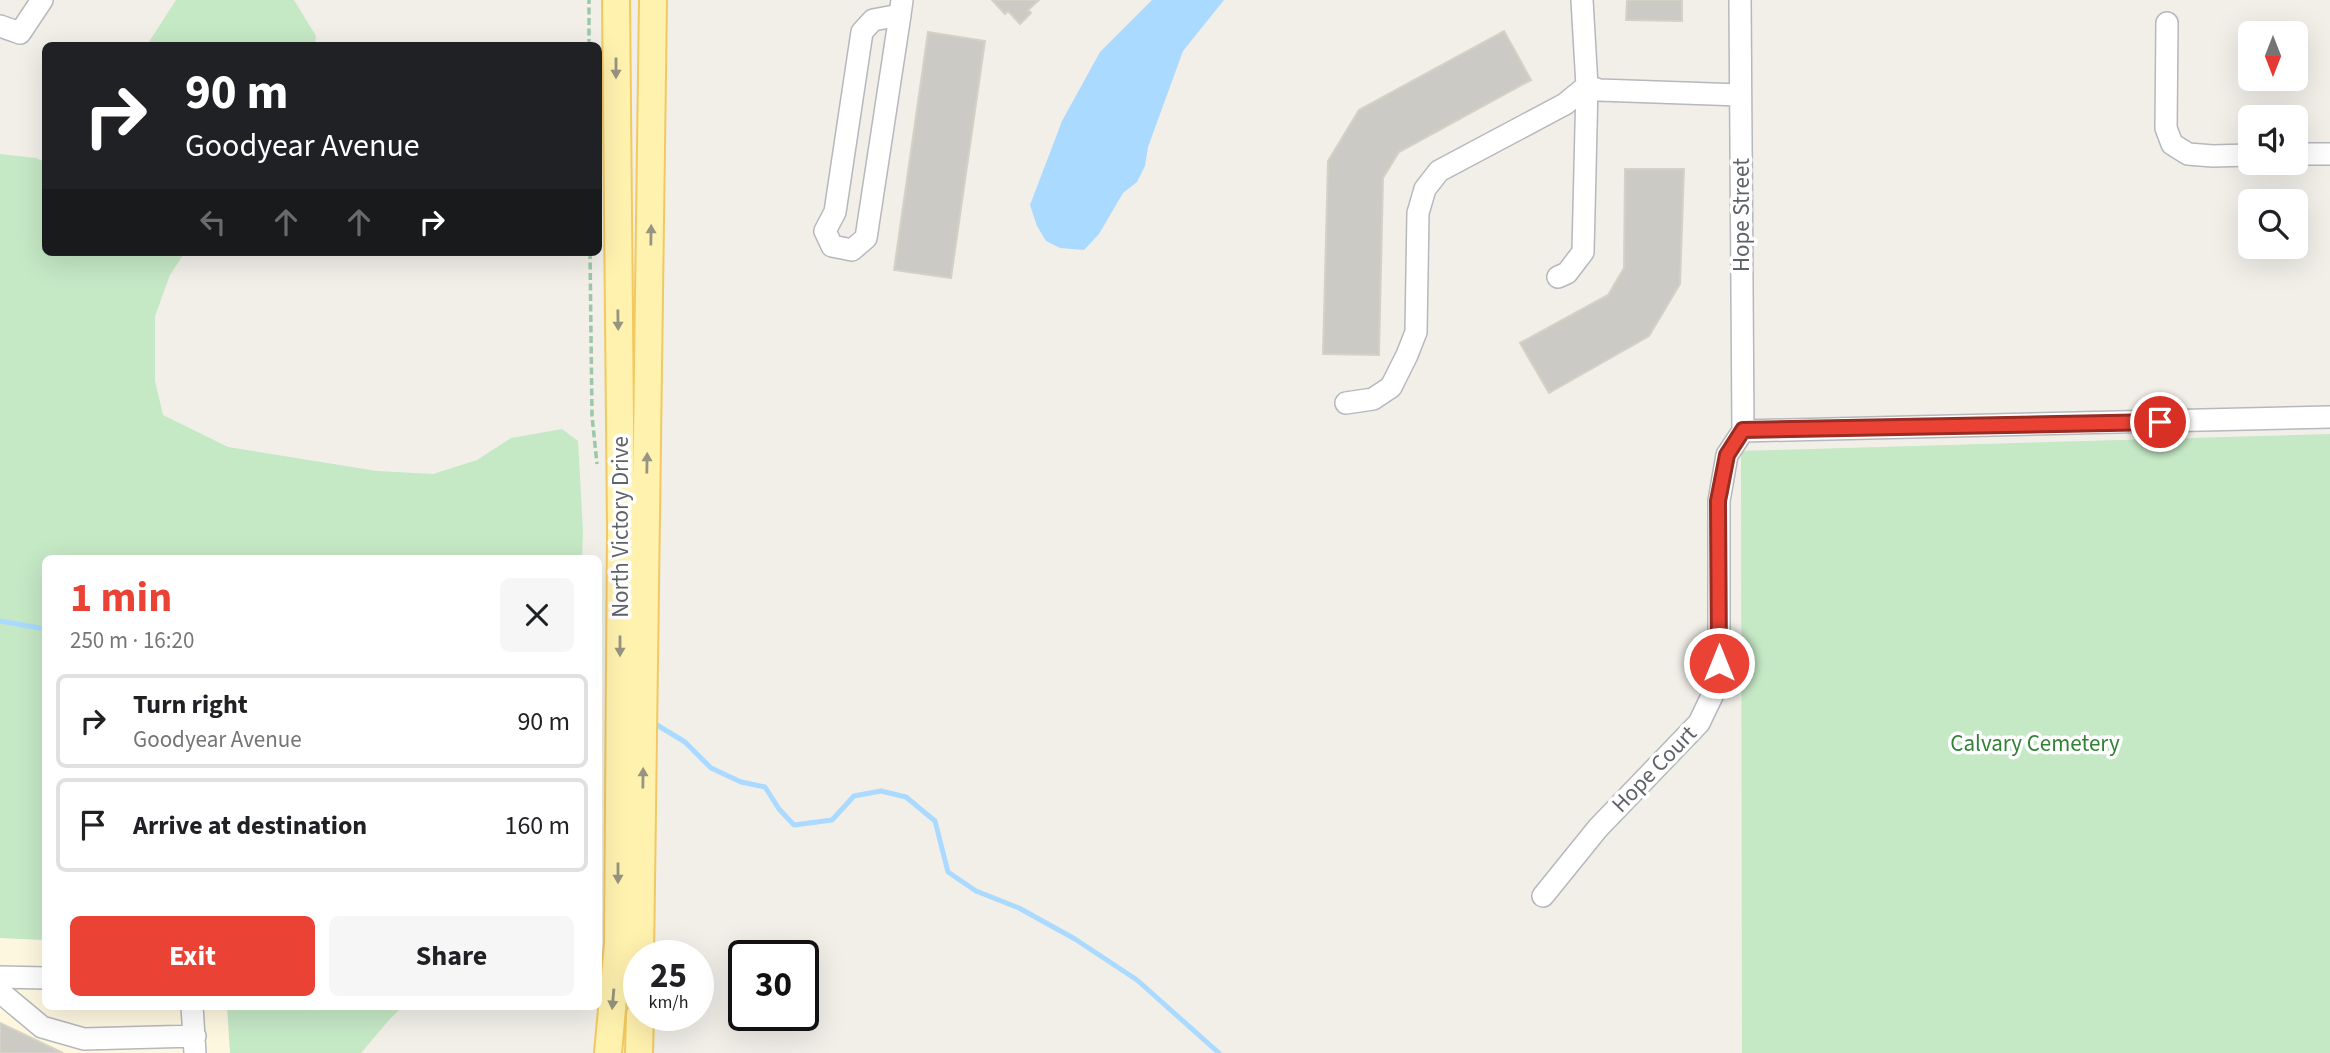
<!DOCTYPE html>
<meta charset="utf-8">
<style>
:root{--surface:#fff;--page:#f6f6f6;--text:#202124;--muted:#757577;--line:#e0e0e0;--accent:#ea4335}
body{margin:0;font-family:"Source Sans 3",sans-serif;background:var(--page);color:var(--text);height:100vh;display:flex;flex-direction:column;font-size:26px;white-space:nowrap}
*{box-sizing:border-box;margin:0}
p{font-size:23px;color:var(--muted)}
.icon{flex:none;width:38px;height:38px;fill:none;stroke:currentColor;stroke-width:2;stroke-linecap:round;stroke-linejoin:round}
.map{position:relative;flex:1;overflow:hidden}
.sheet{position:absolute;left:42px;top:555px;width:560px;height:455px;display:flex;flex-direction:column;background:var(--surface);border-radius:10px;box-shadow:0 7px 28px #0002}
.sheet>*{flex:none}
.banner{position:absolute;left:42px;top:42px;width:560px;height:214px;border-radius:10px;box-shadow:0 7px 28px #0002;background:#202124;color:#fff;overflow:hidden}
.needle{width:46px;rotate:180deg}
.buttons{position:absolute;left:2238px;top:21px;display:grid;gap:14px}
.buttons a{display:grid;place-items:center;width:70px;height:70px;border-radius:10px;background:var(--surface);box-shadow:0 7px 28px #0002;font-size:35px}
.speed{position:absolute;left:623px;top:940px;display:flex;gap:14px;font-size:35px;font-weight:700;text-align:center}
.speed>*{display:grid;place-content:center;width:91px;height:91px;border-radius:50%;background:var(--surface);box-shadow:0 7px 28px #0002;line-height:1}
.speed small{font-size:18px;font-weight:400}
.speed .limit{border:4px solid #111;border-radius:10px;background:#fff;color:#111}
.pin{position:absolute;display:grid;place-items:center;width:60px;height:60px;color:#fff;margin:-30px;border:4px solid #fff;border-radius:50%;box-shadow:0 2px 7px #0007}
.me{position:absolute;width:77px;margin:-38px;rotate:0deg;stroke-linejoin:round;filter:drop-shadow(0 0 5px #0008)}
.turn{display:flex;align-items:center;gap:24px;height:147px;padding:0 28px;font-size:32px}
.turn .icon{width:91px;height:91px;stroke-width:2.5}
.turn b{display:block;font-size:49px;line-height:60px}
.lanes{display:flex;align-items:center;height:66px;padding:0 28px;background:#0003;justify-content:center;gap:35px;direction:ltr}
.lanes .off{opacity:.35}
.round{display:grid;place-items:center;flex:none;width:74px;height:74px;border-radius:10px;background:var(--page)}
.headline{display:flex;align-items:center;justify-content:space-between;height:119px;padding:0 28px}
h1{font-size:42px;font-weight:700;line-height:52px;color:var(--accent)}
.button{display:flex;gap:14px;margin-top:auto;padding:14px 28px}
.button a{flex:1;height:80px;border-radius:10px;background:var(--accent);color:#fff;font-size:28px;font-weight:700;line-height:80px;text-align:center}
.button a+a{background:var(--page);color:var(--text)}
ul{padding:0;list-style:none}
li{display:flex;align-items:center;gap:21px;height:94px;margin:0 14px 10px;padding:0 14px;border:4px solid var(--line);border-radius:10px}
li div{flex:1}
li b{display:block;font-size:26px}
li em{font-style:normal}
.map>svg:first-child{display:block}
.commercial{fill:#fef7e0}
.green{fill:#c5e8c5}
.water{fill:#aadaff}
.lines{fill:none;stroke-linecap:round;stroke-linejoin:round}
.stream{stroke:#aadaff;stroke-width:5}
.building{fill:#cccac5;stroke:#d6d1c6;stroke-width:2}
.minor-casing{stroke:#b5b8bc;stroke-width:24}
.major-casing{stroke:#f2c960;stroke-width:30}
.path{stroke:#9cc7a9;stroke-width:3.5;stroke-dasharray:7 3.5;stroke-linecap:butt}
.minor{stroke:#fff;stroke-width:21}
.major{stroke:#fff2af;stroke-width:26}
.oneway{fill:#979581}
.route-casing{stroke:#982c22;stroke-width:18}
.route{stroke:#ea4335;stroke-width:12}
.labels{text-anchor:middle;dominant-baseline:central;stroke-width:7;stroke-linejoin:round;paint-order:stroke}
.street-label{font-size:23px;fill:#5f6368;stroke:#fff}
.park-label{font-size:23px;fill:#348238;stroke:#fff}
</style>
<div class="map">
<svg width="2330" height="1053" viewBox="0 0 2330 1053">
<rect width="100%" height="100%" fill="#f1efe8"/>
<path class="commercial" d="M 0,938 L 45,940 L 46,1006 L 244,1006 L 245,1053 L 0,1053 Z"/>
<path class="green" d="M 176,0 L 294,0 L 316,36 L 315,45 L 147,45 Z
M 0,154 L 36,158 L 45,162 L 46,252 L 185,252 L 170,275 L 155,316 L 155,381 L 163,415 L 228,447 L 377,471 L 433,474 L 477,460 L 511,438 L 562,429 L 578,441 L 583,531 L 582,558 L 46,558 L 45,940 L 0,938 Z
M 2330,434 L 2330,1053 L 1742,1053 L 1741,451 Z
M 227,1006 L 403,1006 L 389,1020 L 361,1053 L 230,1053 Z"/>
<path class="water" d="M 1152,0 L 1224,0 L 1183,51 L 1148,147 L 1145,166 L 1137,182 L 1123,193 L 1099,234 L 1084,250 L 1060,248 L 1046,241 L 1037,226 L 1030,205 L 1062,121 L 1100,52 Z"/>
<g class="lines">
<path class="stream" d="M 0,621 L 46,629
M 657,725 L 685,742 L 711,768 L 741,782 L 765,787 L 779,809 L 794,825 L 832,820 L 854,796 L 881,791 L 906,797 L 935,821 L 948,872 L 976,891 L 1019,908 L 1075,939 L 1137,980 L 1219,1053"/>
</g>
<path class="building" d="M 992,0 L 1039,0 L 1028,10 L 1031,13 L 1020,24 L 1008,11 L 1005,14 Z
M 1627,0 L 1682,0 L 1682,21 L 1626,20 Z
M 1504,31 L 1531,80 L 1399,152 L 1383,178 L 1379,355 L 1323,354 L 1328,161 L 1359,110 Z
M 928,32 L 985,41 L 951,278 L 894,270 Z
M 1625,169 L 1684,169 L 1680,284 L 1649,336 L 1549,393 L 1520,343 L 1608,295 L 1624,268 Z
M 0,1023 L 63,1053 L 0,1053 Z"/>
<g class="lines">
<defs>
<path id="minor" d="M 1582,0 L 1587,86 L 1599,90 L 1740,95
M 1740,0 L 1743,431
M 900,15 L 873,20 L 862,32 L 835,212 L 825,231 L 832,246 L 852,250 L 866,238 L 900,15 L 902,0
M 2167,23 L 2166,128 L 2172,144 L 2188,154 L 2213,156 L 2250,155
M 0,26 L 20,33 L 42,0
M 2296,154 L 2330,154
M 1558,277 L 1567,273 L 1583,252 L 1587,86
M 1346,403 L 1373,399 L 1391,387 L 1407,355 L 1416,332 L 1418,213 L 1425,189 L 1439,171 L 1565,104 L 1587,86
M 1543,896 L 1598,828 L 1699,723 L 1712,696 L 1719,663 L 1719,501 L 1727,455 L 1743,431 L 2330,417
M 0,977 L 46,978
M 0,992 L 42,1027 L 84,1039 L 195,1036
M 192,1006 L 195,1053"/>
<path id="major" d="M 640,956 L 653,0
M 608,1053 L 618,944 L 621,529 L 616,0
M 639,1053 L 640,1015"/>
</defs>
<use href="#minor" class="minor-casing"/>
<use href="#major" class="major-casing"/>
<path class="path" d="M 589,46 L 589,0
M 590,252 L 592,416 L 597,464"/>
<use href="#minor" class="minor"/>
<use href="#major" class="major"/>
</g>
<defs><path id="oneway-solid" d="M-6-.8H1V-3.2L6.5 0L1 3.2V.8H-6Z" transform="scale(1.75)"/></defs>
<g class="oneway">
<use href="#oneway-solid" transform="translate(616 68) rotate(90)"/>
<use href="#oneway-solid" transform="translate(651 235) rotate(-89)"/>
<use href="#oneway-solid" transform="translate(618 320) rotate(89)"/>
<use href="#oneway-solid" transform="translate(647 463) rotate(-89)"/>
<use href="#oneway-solid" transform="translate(620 646) rotate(90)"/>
<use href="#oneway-solid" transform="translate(643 778) rotate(-89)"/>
<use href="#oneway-solid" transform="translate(618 873) rotate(90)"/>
<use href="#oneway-solid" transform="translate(613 999) rotate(95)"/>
</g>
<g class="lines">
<defs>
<path id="route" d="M 1719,663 L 1718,501 L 1727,455 L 1743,430 L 2160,422"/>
</defs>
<use href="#route" class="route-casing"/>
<use href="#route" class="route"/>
</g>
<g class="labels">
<g class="street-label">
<text transform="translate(1741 215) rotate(-90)">Hope Street</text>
<text transform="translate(620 527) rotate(-90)">North Victory Drive</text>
<text transform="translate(1654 769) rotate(-46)">Hope Court</text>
</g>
<g class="park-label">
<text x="2035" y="743">Calvary Cemetery</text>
</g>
</g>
</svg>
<div class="buttons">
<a><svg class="needle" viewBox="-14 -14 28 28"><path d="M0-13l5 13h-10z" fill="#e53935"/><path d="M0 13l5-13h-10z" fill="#757577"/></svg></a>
<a><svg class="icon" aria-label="sound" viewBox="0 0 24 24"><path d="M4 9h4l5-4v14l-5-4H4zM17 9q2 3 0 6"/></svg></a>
<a><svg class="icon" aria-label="search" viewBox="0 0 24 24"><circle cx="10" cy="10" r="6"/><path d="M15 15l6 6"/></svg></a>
</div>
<div class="speed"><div>25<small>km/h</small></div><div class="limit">30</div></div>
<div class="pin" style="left:2160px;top:422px;background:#d93025"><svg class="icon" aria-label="arrive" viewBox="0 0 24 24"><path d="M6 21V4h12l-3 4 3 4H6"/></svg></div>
<svg class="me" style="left:1719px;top:663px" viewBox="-20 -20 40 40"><circle r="17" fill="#ea4335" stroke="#fff" stroke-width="3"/><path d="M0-11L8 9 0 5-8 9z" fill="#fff"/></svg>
<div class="banner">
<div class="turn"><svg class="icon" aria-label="right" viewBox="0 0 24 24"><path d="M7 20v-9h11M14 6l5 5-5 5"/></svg><div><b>90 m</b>Goodyear Avenue</div></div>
<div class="lanes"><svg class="icon off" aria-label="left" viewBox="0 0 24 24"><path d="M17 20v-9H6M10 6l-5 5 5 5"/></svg><svg class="icon off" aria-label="ahead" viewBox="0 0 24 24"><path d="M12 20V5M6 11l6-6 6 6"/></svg><svg class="icon off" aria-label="ahead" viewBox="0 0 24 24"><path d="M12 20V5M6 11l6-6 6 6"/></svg><svg class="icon" aria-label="right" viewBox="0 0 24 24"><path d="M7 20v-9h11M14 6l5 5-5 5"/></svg></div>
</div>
<section class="sheet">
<div class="headline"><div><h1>1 min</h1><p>250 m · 16:20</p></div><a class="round"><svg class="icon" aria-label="close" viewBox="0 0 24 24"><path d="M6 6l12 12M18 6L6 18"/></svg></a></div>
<ul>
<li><svg class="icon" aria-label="right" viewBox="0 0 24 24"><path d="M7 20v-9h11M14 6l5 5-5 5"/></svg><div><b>Turn right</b><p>Goodyear Avenue</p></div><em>90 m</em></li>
<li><svg class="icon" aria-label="arrive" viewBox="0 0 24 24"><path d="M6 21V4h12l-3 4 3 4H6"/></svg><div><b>Arrive at destination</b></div><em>160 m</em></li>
</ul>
<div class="button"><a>Exit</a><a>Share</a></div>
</section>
</div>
